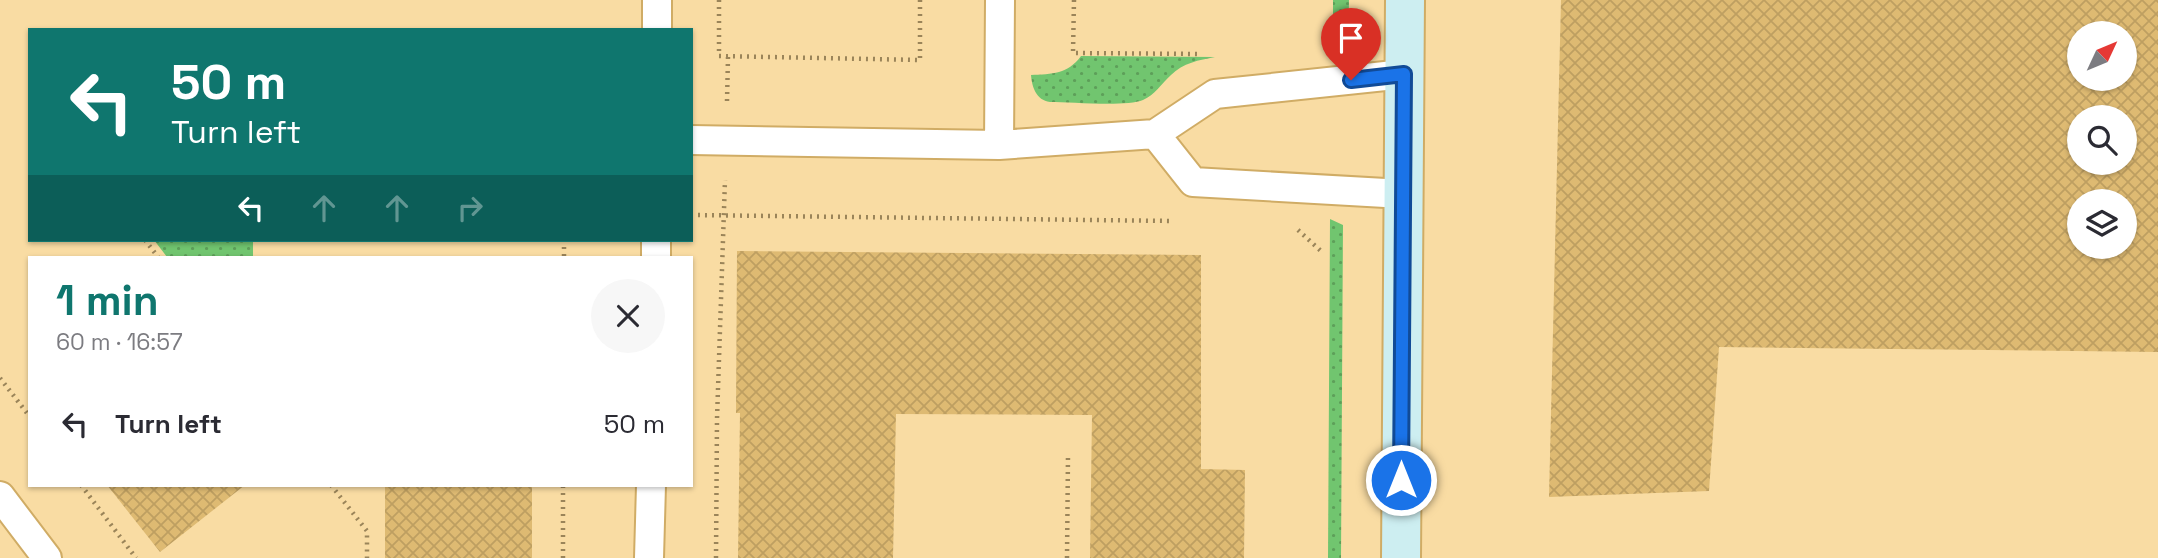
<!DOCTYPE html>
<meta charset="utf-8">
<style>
:root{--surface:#fff;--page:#f7f7f7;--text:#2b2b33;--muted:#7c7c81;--accent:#0f766e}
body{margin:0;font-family:"Space Grotesk",sans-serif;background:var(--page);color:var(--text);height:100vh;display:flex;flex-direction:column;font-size:26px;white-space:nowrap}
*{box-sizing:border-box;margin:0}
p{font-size:23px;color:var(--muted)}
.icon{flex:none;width:38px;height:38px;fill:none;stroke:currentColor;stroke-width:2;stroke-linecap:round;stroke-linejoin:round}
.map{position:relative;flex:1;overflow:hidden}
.panel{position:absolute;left:28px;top:256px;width:665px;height:231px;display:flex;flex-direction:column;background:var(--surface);border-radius:0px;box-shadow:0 2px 5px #0004}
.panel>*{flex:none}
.banner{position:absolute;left:28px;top:28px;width:665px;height:214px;border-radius:0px;box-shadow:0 2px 5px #0004;background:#0f766e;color:#fff;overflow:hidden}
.needle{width:46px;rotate:46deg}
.tools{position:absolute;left:2067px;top:21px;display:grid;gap:14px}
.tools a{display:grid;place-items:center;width:70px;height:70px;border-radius:50%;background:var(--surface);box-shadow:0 2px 5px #0004;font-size:35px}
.pin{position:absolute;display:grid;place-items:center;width:60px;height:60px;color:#fff;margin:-72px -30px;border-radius:50% 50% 50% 0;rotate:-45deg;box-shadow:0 0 7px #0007}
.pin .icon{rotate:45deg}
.me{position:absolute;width:77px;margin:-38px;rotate:0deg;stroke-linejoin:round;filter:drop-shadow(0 0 5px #0008)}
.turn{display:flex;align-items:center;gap:24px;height:147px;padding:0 28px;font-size:32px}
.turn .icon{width:91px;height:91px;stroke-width:2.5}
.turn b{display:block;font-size:49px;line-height:60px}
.lanes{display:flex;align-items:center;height:66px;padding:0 28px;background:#0003;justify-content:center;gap:35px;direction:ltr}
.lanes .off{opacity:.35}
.round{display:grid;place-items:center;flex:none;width:74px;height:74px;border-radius:37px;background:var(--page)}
.head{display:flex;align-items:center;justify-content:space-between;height:119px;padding:0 28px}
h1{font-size:42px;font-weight:700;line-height:52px;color:var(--accent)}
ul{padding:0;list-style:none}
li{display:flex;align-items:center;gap:21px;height:98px;padding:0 28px}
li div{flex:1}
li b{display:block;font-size:26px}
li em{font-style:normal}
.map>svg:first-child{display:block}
.grass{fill:url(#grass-dots)}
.building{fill:url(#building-cross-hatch);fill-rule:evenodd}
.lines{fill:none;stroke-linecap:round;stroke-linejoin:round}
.lane-casing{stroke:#d0ac65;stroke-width:32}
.secondary-casing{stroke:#d0ac65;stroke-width:42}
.path{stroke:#9a8459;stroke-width:4.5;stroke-dasharray:2 5;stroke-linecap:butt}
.lane{stroke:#fff;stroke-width:28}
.secondary{stroke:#cdeef1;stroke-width:38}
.route-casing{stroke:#114b97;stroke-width:18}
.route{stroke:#1a73e8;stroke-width:12}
</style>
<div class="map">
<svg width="2158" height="558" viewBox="0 0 2158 558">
<defs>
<pattern id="grass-dots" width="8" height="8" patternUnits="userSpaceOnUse" patternTransform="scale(1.75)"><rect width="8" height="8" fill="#71c56f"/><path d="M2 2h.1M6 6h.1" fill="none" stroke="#5d9f59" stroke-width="1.8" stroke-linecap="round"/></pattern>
<pattern id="building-cross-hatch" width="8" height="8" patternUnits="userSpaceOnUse" patternTransform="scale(1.75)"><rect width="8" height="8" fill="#deba72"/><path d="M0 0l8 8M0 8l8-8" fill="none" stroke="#be9f61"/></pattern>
</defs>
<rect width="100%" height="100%" fill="#f9dca3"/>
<path class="grass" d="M 1333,0 L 1349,0 L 1348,54 L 1333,59 Z
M 1081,56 L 1215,57 C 1199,60 1183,63 1171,75 C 1161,84 1155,95 1143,100 C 1127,107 1070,102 1050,102 C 1036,100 1032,87 1031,75 C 1052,74 1068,74 1081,56 Z
M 1330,219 L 1343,225 L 1341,558 L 1328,558 Z
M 154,240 L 253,240 L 253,257 L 167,257 Z"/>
<path class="building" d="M 1561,0 L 2158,0 L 2158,352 L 1719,347 L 1709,491 L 1549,497 ZM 2079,33 L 2124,33 L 2124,79 L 2079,79 ZM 2079,117 L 2124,117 L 2124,163 L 2079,163 ZM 2079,201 L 2124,201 L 2124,247 L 2079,247 Z
M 737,251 L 1201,255 L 1201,469 L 1245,470 L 1244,558 L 1090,558 L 1092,415 L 896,414 L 893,558 L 738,558 L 740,413 L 736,413 Z
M 107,485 L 245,485 L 160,552 Z
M 385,485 L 532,485 L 532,558 L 385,558 Z"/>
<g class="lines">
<defs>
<path id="lane" d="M 657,0 L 657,30
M 691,140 L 999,145 L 1155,134
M 999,145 L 1000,0
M 1403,194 L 1193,182 L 1155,134 L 1215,94 L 1404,74
M 656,257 L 656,240
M 0,496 L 47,558
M 649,558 L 651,485"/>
<path id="secondary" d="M 1401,558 L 1405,0"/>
</defs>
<use href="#lane" class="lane-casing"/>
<use href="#secondary" class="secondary-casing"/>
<path class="path" d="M 719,0 L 719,56 L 920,60 L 920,0
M 1074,0 L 1073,53 L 1201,54
M 727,101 L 728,57
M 691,215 L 1173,221
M 1298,230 L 1322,252
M 145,240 L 158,257
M 564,240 L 564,257
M 0,378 L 30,417
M 81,485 L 136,558
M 331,485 L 367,531 L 367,558
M 563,558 L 563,485
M 716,558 L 717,419 L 725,180
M 1067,558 L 1068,455"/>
<use href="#lane" class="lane"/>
<use href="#secondary" class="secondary"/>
</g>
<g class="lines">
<defs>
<path id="route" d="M 1351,80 L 1404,74 L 1401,480"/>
</defs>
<use href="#route" class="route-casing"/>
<use href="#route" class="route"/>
</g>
</svg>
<div class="tools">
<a><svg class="needle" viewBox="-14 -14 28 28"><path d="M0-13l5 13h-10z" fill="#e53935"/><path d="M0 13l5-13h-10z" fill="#7c7c81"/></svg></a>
<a><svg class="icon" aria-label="search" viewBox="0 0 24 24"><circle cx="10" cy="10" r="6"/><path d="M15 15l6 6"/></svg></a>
<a><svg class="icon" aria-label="layers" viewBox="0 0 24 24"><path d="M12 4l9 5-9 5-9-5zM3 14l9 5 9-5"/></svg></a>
</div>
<div class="pin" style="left:1351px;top:80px;background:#d93025"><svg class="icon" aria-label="arrive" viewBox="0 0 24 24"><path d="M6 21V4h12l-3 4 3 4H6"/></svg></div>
<svg class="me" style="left:1401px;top:480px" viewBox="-20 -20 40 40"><circle r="17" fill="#1a73e8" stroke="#fff" stroke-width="3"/><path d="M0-11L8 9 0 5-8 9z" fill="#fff"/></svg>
<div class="banner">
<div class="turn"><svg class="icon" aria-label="left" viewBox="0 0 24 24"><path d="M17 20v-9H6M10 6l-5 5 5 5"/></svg><div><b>50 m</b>Turn left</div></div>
<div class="lanes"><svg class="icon" aria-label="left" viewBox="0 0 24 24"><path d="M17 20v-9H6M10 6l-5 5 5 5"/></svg><svg class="icon off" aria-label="ahead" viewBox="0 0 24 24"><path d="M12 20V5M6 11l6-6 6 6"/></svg><svg class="icon off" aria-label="ahead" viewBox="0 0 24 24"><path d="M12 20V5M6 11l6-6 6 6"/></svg><svg class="icon off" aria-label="right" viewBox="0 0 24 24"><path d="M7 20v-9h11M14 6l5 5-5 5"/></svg></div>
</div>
<section class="panel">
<div class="head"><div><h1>1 min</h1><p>60 m · 16:57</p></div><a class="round"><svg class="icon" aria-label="close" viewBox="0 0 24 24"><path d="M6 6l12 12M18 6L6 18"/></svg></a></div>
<ul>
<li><svg class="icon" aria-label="left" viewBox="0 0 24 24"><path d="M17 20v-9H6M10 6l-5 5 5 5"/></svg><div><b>Turn left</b></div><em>50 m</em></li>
</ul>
</section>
</div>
